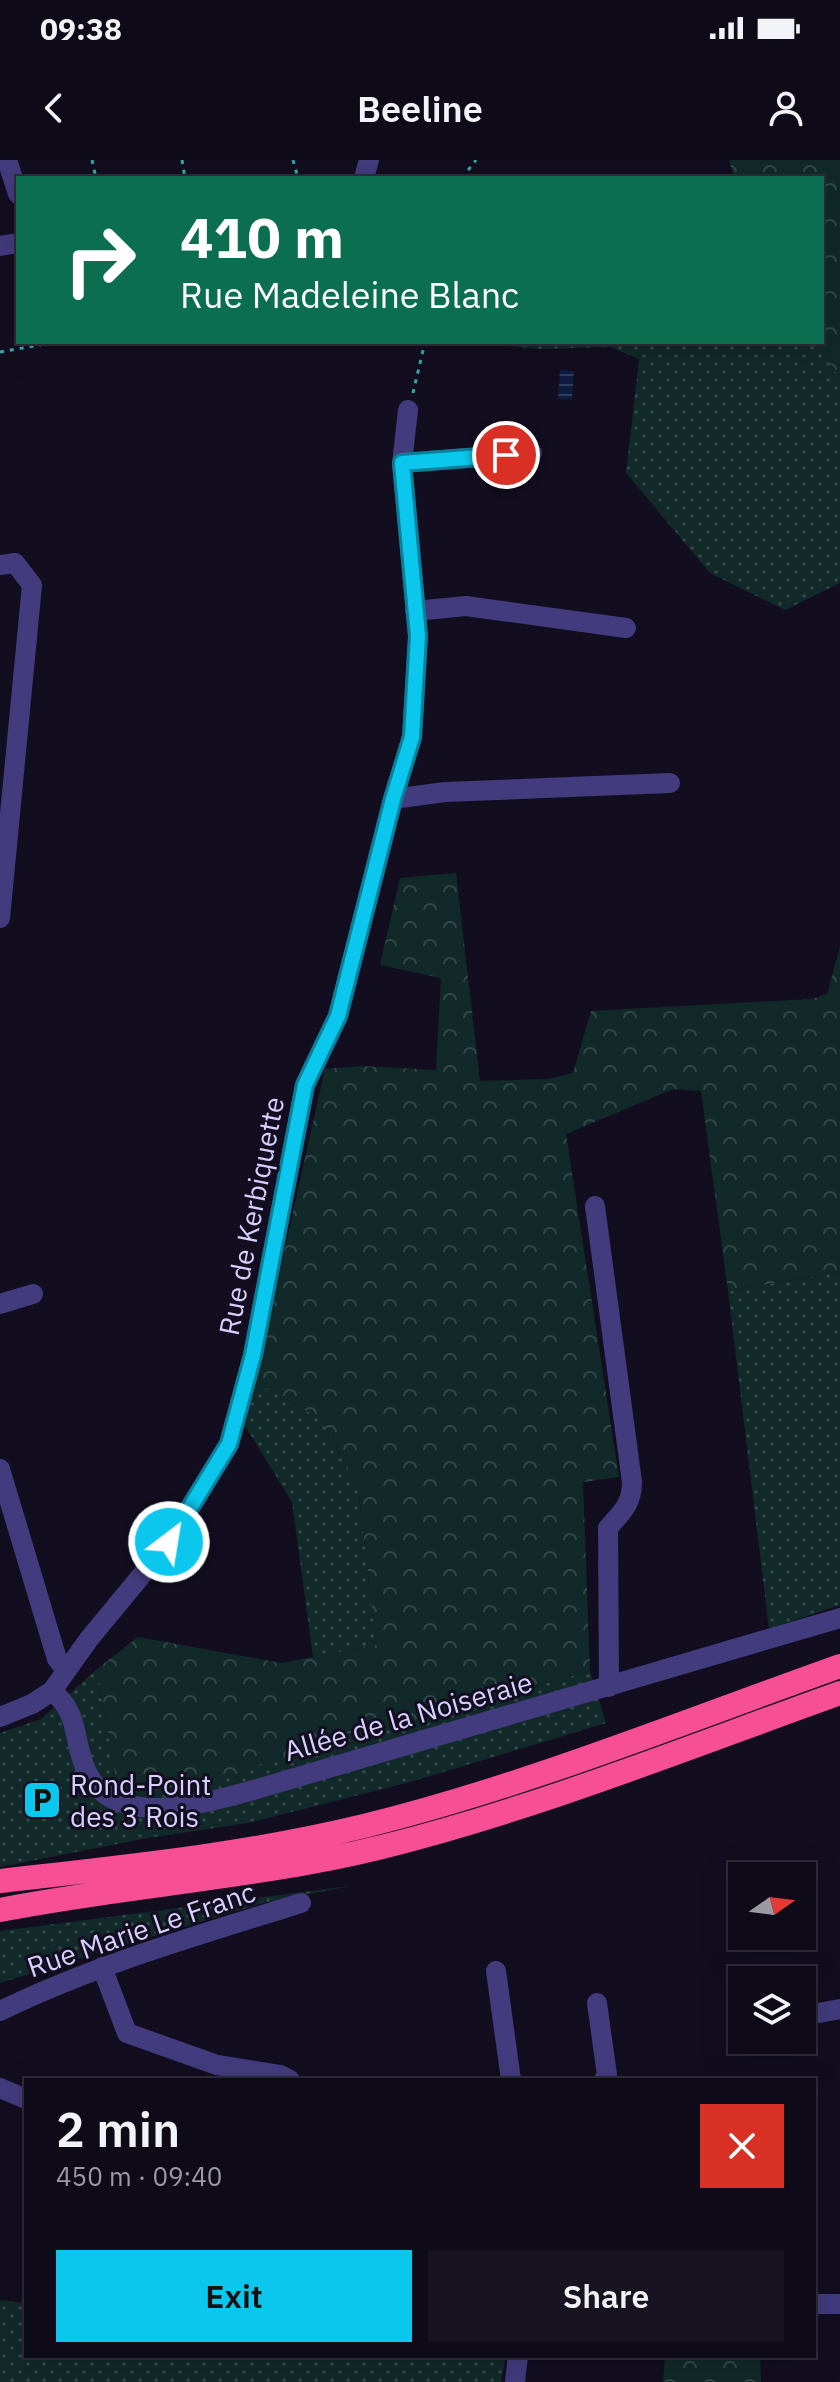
<!DOCTYPE html>
<meta charset="utf-8">
<style>
:root{--surface:#0e0a18;--page:#171321;--text:#f1f3f6;--muted:#9b9aa2;--line:#2e2b37;--accent:#0bc7ed}
body{margin:0;font-family:"IBM Plex Sans",sans-serif;background:var(--page);color:var(--text);height:100vh;display:flex;flex-direction:column;font-size:30px;white-space:nowrap}
*{box-sizing:border-box;margin:0}
p{font-size:26px;color:var(--muted)}
.icon{flex:none;width:44px;height:44px;fill:none;stroke:currentColor;stroke-width:2;stroke-linecap:round;stroke-linejoin:round}
.map{position:relative;flex:1;overflow:hidden}
.drawer{position:absolute;left:24px;top:1918px;width:792px;height:280px;display:flex;flex-direction:column;background:var(--surface);border-radius:0px;box-shadow:0 8px 32px #0002,0 0 0 2px var(--line)}
.drawer>*{flex:none}
.guide{position:absolute;left:16px;top:16px;width:808px;height:168px;border-radius:0px;box-shadow:0 8px 32px #0002,0 0 0 2px var(--line);background:#0b6e4f;color:#fff;overflow:hidden}
.needle{width:52px;rotate:76deg}
.controls{position:absolute;left:728px;top:1702px;display:grid;gap:16px}
.controls a{display:grid;place-items:center;width:88px;height:88px;border-radius:0px;background:var(--surface);box-shadow:0 8px 32px #0002,0 0 0 2px var(--line);font-size:40px}
.pin{position:absolute;display:grid;place-items:center;width:68px;height:68px;color:#fff;margin:-34px;border:4px solid #fff;border-radius:50%;box-shadow:0 2px 8px #0007}
.me{position:absolute;width:88px;margin:-44px;rotate:31deg;stroke-linejoin:round;filter:drop-shadow(0 0 6px #0008)}
.turn{display:flex;align-items:center;gap:28px;height:168px;padding:0 32px;font-size:36px}
.turn .icon{width:104px;height:104px;stroke-width:2.5}
.turn b{display:block;font-size:56px;line-height:68px}
.round{display:grid;place-items:center;flex:none;width:84px;height:84px;border-radius:0px;background:var(--page)}
.overview{display:flex;align-items:center;justify-content:space-between;height:136px;padding:0 32px}
h1{font-size:48px;font-weight:600;line-height:60px}
.action{display:flex;gap:16px;margin-top:auto;padding:16px 32px}
.action a{flex:1;height:92px;border-radius:0px;background:var(--accent);color:#111;font-size:32px;font-weight:600;line-height:92px;text-align:center}
.action a+a{background:var(--page);color:var(--text)}
.status{display:flex;justify-content:space-between;align-items:center;height:56px;padding:0 40px;background:var(--surface);direction:ltr}
.status svg{height:22px;fill:currentColor}
header{display:flex;justify-content:space-between;align-items:center;height:104px;padding:0 32px;background:var(--surface);font-size:36px;font-weight:600}
.map>svg:first-child{display:block}
.grass{fill:url(#grass-dots)}
.forest{fill:url(#forest-crowns)}
.water{fill:url(#water-rules)}
.lines{fill:none;stroke-linecap:round;stroke-linejoin:round}
.path{stroke:#33abac;stroke-width:3;stroke-dasharray:4 6;stroke-linecap:butt}
.minor{stroke:#423b7d;stroke-width:20}
.highway{stroke:#f74f94;stroke-width:24}
.route-casing{stroke:#07819a;stroke-width:20}
.route{stroke:#0bc7ed;stroke-width:14}
.labels{text-anchor:middle;dominant-baseline:central;stroke-width:6;stroke-linejoin:round;paint-order:stroke}
.street-label{font-size:28px;fill:#d7cffd;stroke:#120e20}
.poi-label{font-size:28px;fill:#d7cffd;stroke:#120e20;text-anchor:start}
</style>
<div class="status"><b>09:38</b><svg viewBox="0 0 49 12"><path d="M0 12V9h3v3zM5 12V6h3v6zM10 12V3h3v9zM15 12V0h3v12zM26 1h20v11H26zM47 4h2v5h-2z"/></svg></div>
<header><svg class="icon" aria-label="back" viewBox="0 0 24 24"><path d="M15 5l-7 7 7 7"/></svg>Beeline<svg class="icon" aria-label="person" viewBox="0 0 24 24"><circle cx="12" cy="8" r="4"/><path d="M4 21q1-7 8-7t8 7"/></svg></header>
<div class="map">
<svg width="840" height="2222" viewBox="0 0 840 2222">
<defs>
<pattern id="grass-dots" width="8" height="8" patternUnits="userSpaceOnUse" patternTransform="scale(2)"><rect width="8" height="8" fill="#112929"/><path d="M2 2h.1M6 6h.1" fill="none" stroke="#334749" stroke-width="1.8" stroke-linecap="round"/></pattern>
<pattern id="forest-crowns" width="20" height="18" patternUnits="userSpaceOnUse" patternTransform="scale(2)"><rect width="20" height="18" fill="#112929"/><path d="M2 6a3 3 0 1 1 6 0M12 15a3 3 0 1 1 6 0" fill="none" stroke="#334749"/></pattern>
<pattern id="water-rules" width="6" height="5" patternUnits="userSpaceOnUse" patternTransform="scale(2)"><rect width="6" height="5" fill="#0d1c3f"/><path d="M0 2.5h6" fill="none" stroke="#303c5c"/></pattern>
</defs>
<rect width="100%" height="100%" fill="#120e20"/>
<path class="grass" d="M 463,182 L 817,182 L 840,219 L 840,423 L 785,450 L 710,413 L 626,313 L 639,199 L 610,187 L 540,189 Z
M 840,1112 L 840,1445 L 769,1469 L 728,1131 Z
M 255,1221 L 322,1260 L 358,1326 L 376,1485 L 313,1497 L 292,1342 L 245,1266 Z
M 97,1509 L 116,1620 L 308,1589 L 590,1511 L 606,1563 L 410,1622 L 248,1663 L 148,1678 L 0,1707 L 0,1573 L 41,1559 Z
M 350,1726 L 259,1744 L 0,1823 L 0,1771 Z
M 0,2140 L 26,2143 L 26,2196 L 506,2196 L 501,2222 L 0,2222 Z"/>
<path class="forest" d="M 729,0 L 840,0 L 840,219 L 817,182 L 822,182 L 822,18 L 734,18 Z
M 456,713 L 480,921 L 549,919 L 573,913 L 591,851 L 812,839 L 827,834 L 840,787 L 840,1112 L 728,1131 L 701,931 L 673,929 L 566,974 L 619,1317 L 583,1322 L 590,1511 L 308,1589 L 176,1632 L 116,1620 L 97,1509 L 138,1477 L 281,1503 L 376,1485 L 358,1326 L 322,1260 L 255,1221 L 325,909 L 360,906 L 436,910 L 441,818 L 380,805 L 400,718 Z
M 665,2196 L 760,2196 L 761,2222 L 663,2222 Z"/>
<path class="water" d="M 560,210 L 574,211 L 572,240 L 558,239 Z"/>
<g class="lines">
<path class="path" d="M 92,0 L 96,18
M 182,0 L 185,18
M 293,0 L 298,18
M 462,18 L 476,0
M 0,192 L 57,182
M 413,233 L 425,182"/>
<path class="minor" d="M 7,0 L 18,34
M 364,18 L 369,0
M 0,86 L 18,83
M 402,303 L 532,293
M 0,405 L 15,403 L 32,425 L 0,758
M 415,451 L 466,446 L 626,468
M 393,639 L 445,632 L 670,623
M 595,1046 L 632,1322 C 632,1344 622,1352 608,1368 L 609,1527
M 0,1144 L 33,1134
M 0,1309 L 57,1499 L 66,1510
M 52,1531 C 78,1552 73,1574 83,1602 C 105,1672 199,1645 250,1631 L 840,1458
M 0,1557 L 32,1544 L 52,1531 L 89,1479 L 169,1382 L 229,1284 L 253,1195 L 305,925 L 338,856 L 393,639 L 412,577 L 418,476 L 402,303 L 408,250
M 102,1807 L 127,1873 L 217,1905 L 280,1915 L 290,1920
M 496,1811 L 511,1920
M 597,1843 L 607,1915 L 604,1920
M 0,1851 C 96,1804 200,1775 301,1743
M 802,1856 L 840,1849
M 0,1928 L 26,1939
M 814,2144 L 840,2144
M 515,2222 L 518,2196"/>
<path class="highway" d="M 0,1721 C 122,1707 245,1695 364,1666 C 526,1626 683,1562 840,1506
M 0,1750 C 127,1725 256,1718 382,1687 C 538,1648 689,1587 840,1533"/>
</g>
<g class="lines">
<defs>
<path id="route" d="M 169,1382 L 229,1284 L 253,1195 L 305,925 L 338,856 L 393,639 L 412,577 L 418,476 L 402,303 L 506,295"/>
</defs>
<use href="#route" class="route-casing"/>
<use href="#route" class="route"/>
</g>
<defs>
<symbol id="parking-square" viewBox="-11 -11 22 22"><rect x="-9" y="-9" width="18" height="18" rx="4" fill="#0bc7ed" stroke="#120e20"/><path d="M-3.5-5.5H1a3.5 3.5 0 0 1 0 7H-1V5.5H-3.5ZM-1-3.4V-.6H.8a1.4 1.4 0 0 0 0-2.8Z" fill="#111"/></symbol>
</defs>
<g fill-rule="evenodd">
<use href="#parking-square" x="20" y="1618" width="44" height="44"/>
</g>
<g class="labels">
<g class="street-label">
<text transform="translate(251 1056) rotate(-79)">Rue de Kerbiquette</text>
<text transform="translate(408 1556) rotate(-16)">Allée de la Noiseraie</text>
<text transform="translate(141 1769) rotate(-19)">Rue Marie Le Franc</text>
</g>
<g class="poi-label">
<text x="70" y="1624">Rond-Point<tspan x="70" dy="32">des 3 Rois</tspan></text>
</g>
</g>
</svg>
<div class="controls">
<a><svg class="needle" viewBox="-14 -14 28 28"><path d="M0-13l5 13h-10z" fill="#e53935"/><path d="M0 13l5-13h-10z" fill="#9b9aa2"/></svg></a>
<a><svg class="icon" aria-label="layers" viewBox="0 0 24 24"><path d="M12 4l9 5-9 5-9-5zM3 14l9 5 9-5"/></svg></a>
</div>
<div class="pin" style="left:506px;top:295px;background:#d93025"><svg class="icon" aria-label="arrive" viewBox="0 0 24 24"><path d="M6 21V4h12l-3 4 3 4H6"/></svg></div>
<svg class="me" style="left:169px;top:1382px" viewBox="-20 -20 40 40"><circle r="17" fill="#0bc7ed" stroke="#fff" stroke-width="3"/><path d="M0-11L8 9 0 5-8 9z" fill="#fff"/></svg>
<div class="guide">
<div class="turn"><svg class="icon" aria-label="right" viewBox="0 0 24 24"><path d="M7 20v-9h11M14 6l5 5-5 5"/></svg><div><b>410 m</b>Rue Madeleine Blanc</div></div>
</div>
<section class="drawer">
<div class="overview"><div><h1>2 min</h1><p>450 m · 09:40</p></div><a class="round" style="background:#d93025;color:#fff"><svg class="icon" aria-label="close" viewBox="0 0 24 24"><path d="M6 6l12 12M18 6L6 18"/></svg></a></div>
<div class="action"><a>Exit</a><a>Share</a></div>
</section>
</div>
